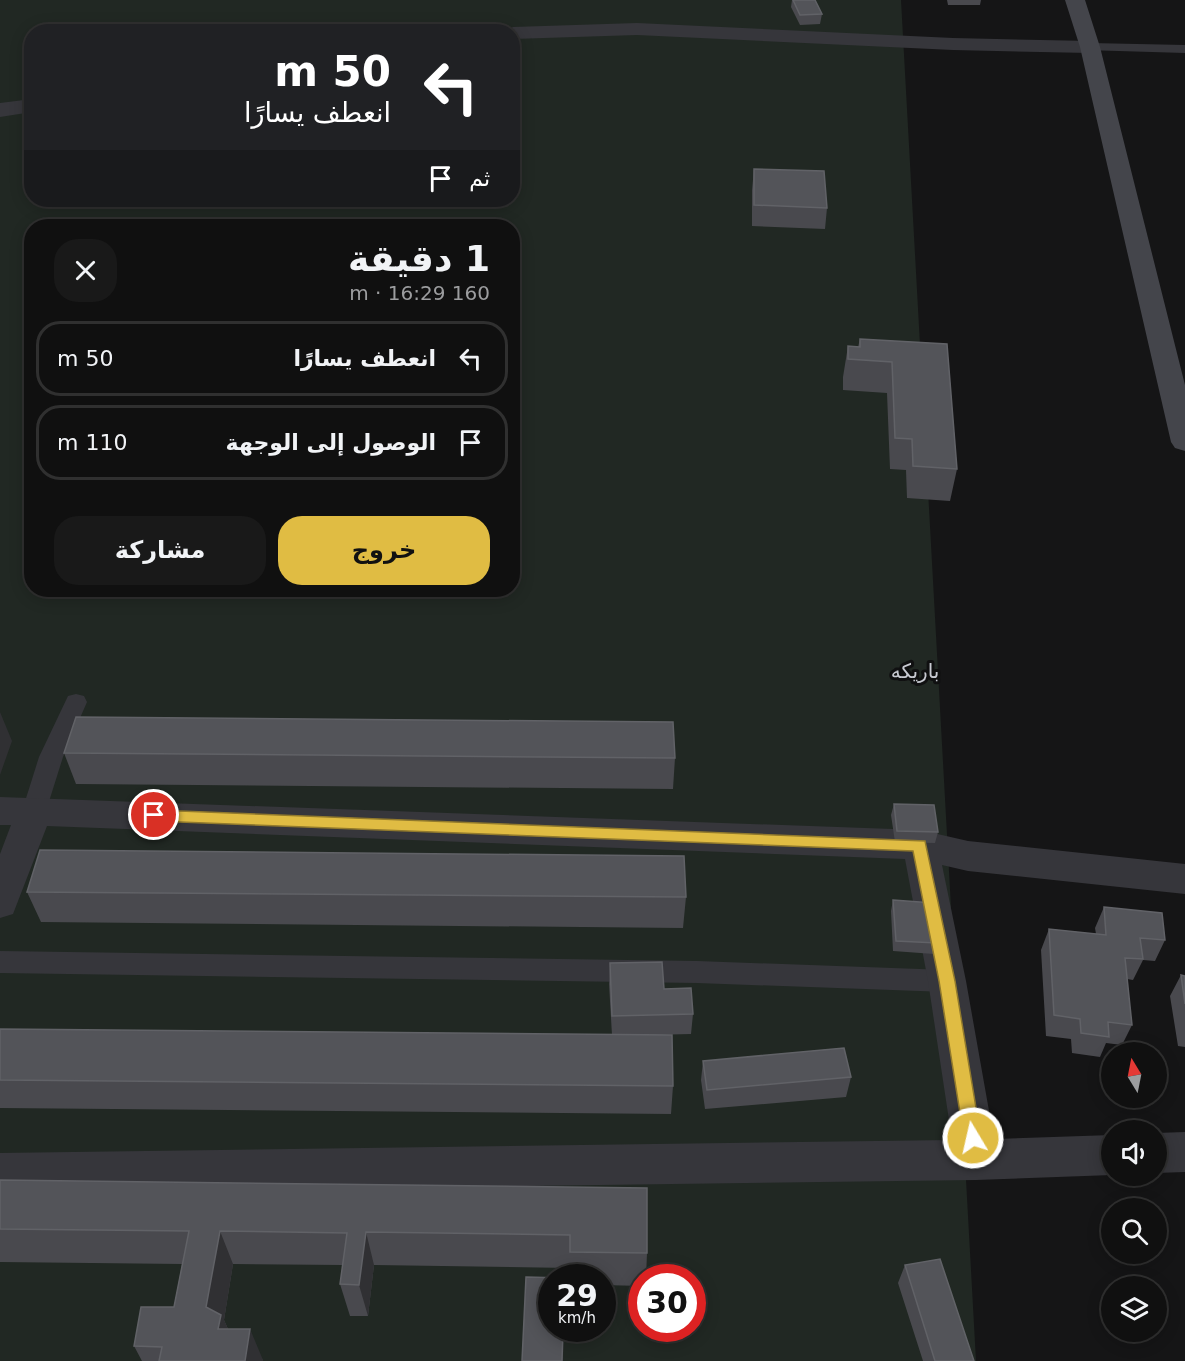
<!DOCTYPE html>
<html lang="ar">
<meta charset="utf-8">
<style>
:root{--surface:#101010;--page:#191919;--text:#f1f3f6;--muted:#9c9d9f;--line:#303030;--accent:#e0bc43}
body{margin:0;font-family:"DejaVu Sans",Cairo,sans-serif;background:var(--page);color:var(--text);direction:rtl;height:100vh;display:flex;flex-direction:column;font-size:22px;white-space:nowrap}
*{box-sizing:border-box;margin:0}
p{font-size:20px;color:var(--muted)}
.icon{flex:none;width:33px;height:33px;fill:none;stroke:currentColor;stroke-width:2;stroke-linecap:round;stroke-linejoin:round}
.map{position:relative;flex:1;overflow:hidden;direction:ltr}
.side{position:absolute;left:24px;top:219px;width:496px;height:378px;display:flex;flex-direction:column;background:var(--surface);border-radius:24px;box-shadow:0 3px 15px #0003,0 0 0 2px var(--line);direction:rtl}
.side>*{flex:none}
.guide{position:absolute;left:24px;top:24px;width:496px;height:183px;border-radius:24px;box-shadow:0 3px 15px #0003,0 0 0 2px var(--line);direction:rtl;background:#202124;color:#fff;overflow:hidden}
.needle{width:39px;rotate:350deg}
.controls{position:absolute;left:1101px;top:1042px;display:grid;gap:12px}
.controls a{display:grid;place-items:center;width:66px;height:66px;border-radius:50%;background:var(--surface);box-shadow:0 3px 15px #0003,0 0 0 2px var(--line);font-size:30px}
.speed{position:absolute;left:538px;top:1264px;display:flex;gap:12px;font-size:30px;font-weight:700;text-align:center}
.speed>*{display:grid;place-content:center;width:78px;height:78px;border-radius:50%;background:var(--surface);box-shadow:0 3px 15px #0003,0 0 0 2px var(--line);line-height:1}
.speed small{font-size:15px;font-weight:400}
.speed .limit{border:9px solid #d22;background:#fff;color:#111}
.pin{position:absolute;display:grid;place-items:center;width:51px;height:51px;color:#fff;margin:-26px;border:3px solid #fff;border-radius:50%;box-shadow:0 2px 6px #0007}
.me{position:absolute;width:66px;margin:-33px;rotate:351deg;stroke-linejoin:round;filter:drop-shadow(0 0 4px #0008)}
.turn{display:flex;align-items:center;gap:21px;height:126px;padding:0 30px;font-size:27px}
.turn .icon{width:78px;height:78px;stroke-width:2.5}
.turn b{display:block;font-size:42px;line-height:51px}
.then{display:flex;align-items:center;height:57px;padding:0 30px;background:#0003;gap:12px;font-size:22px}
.round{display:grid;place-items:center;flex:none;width:63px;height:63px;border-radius:24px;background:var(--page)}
.overview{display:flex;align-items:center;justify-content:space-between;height:102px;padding:0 30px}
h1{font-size:36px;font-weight:700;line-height:45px}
.primary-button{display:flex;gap:12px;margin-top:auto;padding:12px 30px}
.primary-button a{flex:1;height:69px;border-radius:24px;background:var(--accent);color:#111;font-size:24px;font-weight:700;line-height:69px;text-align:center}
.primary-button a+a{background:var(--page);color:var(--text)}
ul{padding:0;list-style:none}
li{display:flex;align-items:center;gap:18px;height:75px;margin:0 12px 9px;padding:0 18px;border:3px solid var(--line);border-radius:24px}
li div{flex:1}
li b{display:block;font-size:22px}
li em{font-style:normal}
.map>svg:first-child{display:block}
.green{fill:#212823;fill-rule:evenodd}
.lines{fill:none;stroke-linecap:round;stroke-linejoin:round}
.lane{fill:#36363b;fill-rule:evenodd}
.street{fill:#36363b;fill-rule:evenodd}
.secondary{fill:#44454b;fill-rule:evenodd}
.wall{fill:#49494e}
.shaded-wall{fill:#303033}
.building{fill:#535459;stroke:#616267;stroke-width:1.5}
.route{fill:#e0bc43;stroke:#927a2c;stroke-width:1.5}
.labels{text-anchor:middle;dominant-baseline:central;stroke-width:6;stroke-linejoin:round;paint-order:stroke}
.quarter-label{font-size:20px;fill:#c8cad2;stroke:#101011}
</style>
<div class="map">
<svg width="1185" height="1361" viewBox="0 0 1185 1361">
<rect width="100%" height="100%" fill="#151516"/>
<path class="green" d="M 0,0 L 901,0 L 976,1361 L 0,1361 ZM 32,32 L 513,32 L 513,200 L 32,200 ZM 32,226 L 513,226 L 513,590 L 32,590 ZM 552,1278 L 603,1278 L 603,1329 L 552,1329 ZM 642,1278 L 693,1278 L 693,1329 L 642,1329 Z"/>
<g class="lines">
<path class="lane" d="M 1090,43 L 1185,45 L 1185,53 L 1085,50 L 1083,47 L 1085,44 Z
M 76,694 L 84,696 L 87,702 L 63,757 L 46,811 L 43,818 L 34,821 L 25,818 L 22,811 L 39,757 L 68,696 Z
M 0,951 L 697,961 L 947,970 L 956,973 L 960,981 L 956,989 L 947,992 L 697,983 L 0,973 Z"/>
<path class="street" d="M 637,23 L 953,38 L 1090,41 L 1097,43 L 1100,47 L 1097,51 L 1090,53 L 953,50 L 637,35 L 513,39 L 513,32 L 504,32 L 513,27 Z
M 32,99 L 32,112 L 0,117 L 0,103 Z
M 0,797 L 920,830 L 968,841 L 1185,864 L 1185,894 L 968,871 L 942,865 L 966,981 L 994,1139 L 1112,1135 L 1112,1175 L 976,1180 L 0,1193 L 0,1153 L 952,1140 L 928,981 L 905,859 L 47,826 L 13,914 L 0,918 L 0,854 L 11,825 L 0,825 Z
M 1185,1132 L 1185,1172 L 1156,1173 L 1156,1133 Z"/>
<path class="secondary" d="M 1065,0 L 1085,0 L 1100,47 L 1185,385 L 1185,451 L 1175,448 L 1171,442 L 1080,47 Z"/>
</g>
<path class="wall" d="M 792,0 L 815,0 L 822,14 L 820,24 L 800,25 L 791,7 Z
M 947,0 L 981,0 L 980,5 L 948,5 Z
M 754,169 L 827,208 L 825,229 L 752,226 L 752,190 Z
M 860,339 L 947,344 L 957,469 L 950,501 L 907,498 L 906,470 L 890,469 L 887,393 L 843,390 L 843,377 L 848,346 L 858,347 Z
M 64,753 L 675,758 L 673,789 L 76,784 Z
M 894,804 L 938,832 L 935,843 L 895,842 L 891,815 Z
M 27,892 L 686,897 L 683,928 L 41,922 Z
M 893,900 L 937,943 L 934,954 L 893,951 L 891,911 Z
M 1104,907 L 1165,940 L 1155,961 L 1143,960 L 1133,980 L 1127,979 L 1132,1025 L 1122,1045 L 1106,1043 L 1100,1057 L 1072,1053 L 1071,1039 L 1046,1036 L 1041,950 L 1049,929 L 1096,934 L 1095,928 Z
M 610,963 L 664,989 L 693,1014 L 691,1034 L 650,1035 L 673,1086 L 671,1114 L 0,1108 L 0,1029 L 612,1035 L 609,984 Z
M 1181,975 L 1185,976 L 1185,1047 L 1178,1046 L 1170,996 Z
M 703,1061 L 851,1077 L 846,1097 L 705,1109 L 701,1080 Z
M 0,1180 L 647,1188 L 647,1253 L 646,1278 L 642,1278 L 642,1286 L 603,1285 L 603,1278 L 571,1278 L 570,1268 L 374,1265 L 368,1316 L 350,1316 L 340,1284 L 343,1265 L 233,1264 L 224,1320 L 228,1329 L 263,1360 L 263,1361 L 142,1361 L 134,1346 L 174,1307 L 182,1264 L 0,1262 Z
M 905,1265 L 974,1361 L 923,1361 L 898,1283 Z"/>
<path class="shaded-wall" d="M 0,712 L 12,741 L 0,775 Z
M 220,1231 L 233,1264 L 224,1320 L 235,1345 L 221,1336 L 206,1307 Z
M 366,1232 L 374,1265 L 368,1316 L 359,1285 Z
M 250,1329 L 263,1360 L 263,1361 L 245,1361 Z
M 563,1329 L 564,1329 L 563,1361 L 562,1361 Z"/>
<path class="building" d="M 793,0 L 815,0 L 822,14 L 800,15 Z
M 754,169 L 824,171 L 827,208 L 754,205 Z
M 860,339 L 947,344 L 957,469 L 913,466 L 912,439 L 895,438 L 892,362 L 848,359 L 848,346 L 860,347 Z
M 76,717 L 673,722 L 675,758 L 64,753 Z
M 894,804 L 934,805 L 938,832 L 897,831 Z
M 40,850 L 684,856 L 686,897 L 27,892 Z
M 893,900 L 933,903 L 937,943 L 896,941 Z
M 1104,907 L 1162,913 L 1165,940 L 1140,938 L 1143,959 L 1125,958 L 1132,1025 L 1108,1022 L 1109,1037 L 1081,1033 L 1080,1019 L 1054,1015 L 1049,929 L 1106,935 Z
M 662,962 L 664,989 L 691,988 L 693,1014 L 612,1016 L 610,963 Z
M 1181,975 L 1185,976 L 1185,1004 Z
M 0,1029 L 672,1035 L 673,1086 L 0,1080 Z
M 844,1048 L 851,1077 L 707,1090 L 703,1061 Z
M 0,1180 L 647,1188 L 647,1253 L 570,1252 L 570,1235 L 366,1232 L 359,1285 L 340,1284 L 347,1233 L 220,1231 L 206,1307 L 221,1315 L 218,1329 L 250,1329 L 245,1361 L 159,1361 L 162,1347 L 134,1346 L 141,1307 L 174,1307 L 189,1231 L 0,1229 Z
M 940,1259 L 974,1361 L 935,1361 L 905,1265 Z
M 526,1277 L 565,1278 L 552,1278 L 552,1329 L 563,1329 L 562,1361 L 522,1361 Z"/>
<path class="route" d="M 154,810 L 925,841 L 955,981 L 981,1138 L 979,1144 L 973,1146 L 967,1144 L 964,1138 L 939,981 L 913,851 L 154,821 L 149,820 L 147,815 L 149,811 Z"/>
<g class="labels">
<g class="quarter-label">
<text x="915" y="671">باریکە</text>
</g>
</g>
</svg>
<div class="controls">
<a><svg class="needle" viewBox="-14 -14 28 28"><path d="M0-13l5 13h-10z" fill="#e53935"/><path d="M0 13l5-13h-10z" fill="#9c9d9f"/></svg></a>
<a><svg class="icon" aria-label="sound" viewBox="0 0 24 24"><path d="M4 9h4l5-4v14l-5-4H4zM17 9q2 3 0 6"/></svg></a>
<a><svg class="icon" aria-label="search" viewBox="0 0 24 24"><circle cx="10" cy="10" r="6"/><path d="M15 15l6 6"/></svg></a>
<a><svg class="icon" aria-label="layers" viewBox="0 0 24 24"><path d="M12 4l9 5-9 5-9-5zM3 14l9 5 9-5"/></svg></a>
</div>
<div class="speed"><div>29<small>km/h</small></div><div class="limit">30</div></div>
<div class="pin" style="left:154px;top:815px;background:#d93025"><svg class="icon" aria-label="arrive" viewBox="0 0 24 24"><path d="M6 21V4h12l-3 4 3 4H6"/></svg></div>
<svg class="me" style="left:973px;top:1138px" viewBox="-20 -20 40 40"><circle r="17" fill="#e0bc43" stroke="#fff" stroke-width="3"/><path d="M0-11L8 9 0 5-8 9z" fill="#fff"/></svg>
<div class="guide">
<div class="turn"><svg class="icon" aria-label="left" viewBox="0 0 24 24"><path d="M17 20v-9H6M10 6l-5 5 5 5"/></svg><div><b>50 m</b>انعطف يسارًا</div></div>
<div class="then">ثم<svg class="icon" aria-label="arrive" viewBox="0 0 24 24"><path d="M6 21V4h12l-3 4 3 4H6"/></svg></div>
</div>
<section class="side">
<div class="overview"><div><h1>1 دقيقة</h1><p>160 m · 16:29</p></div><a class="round"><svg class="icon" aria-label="close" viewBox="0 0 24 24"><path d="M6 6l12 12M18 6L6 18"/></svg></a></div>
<ul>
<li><svg class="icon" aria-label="left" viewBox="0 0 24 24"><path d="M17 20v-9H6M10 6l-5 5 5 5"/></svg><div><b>انعطف يسارًا</b></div><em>50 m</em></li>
<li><svg class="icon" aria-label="arrive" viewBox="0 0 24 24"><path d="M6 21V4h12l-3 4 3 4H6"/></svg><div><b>الوصول إلى الوجهة</b></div><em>110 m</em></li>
</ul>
<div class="primary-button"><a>خروج</a><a>مشاركة</a></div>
</section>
</div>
